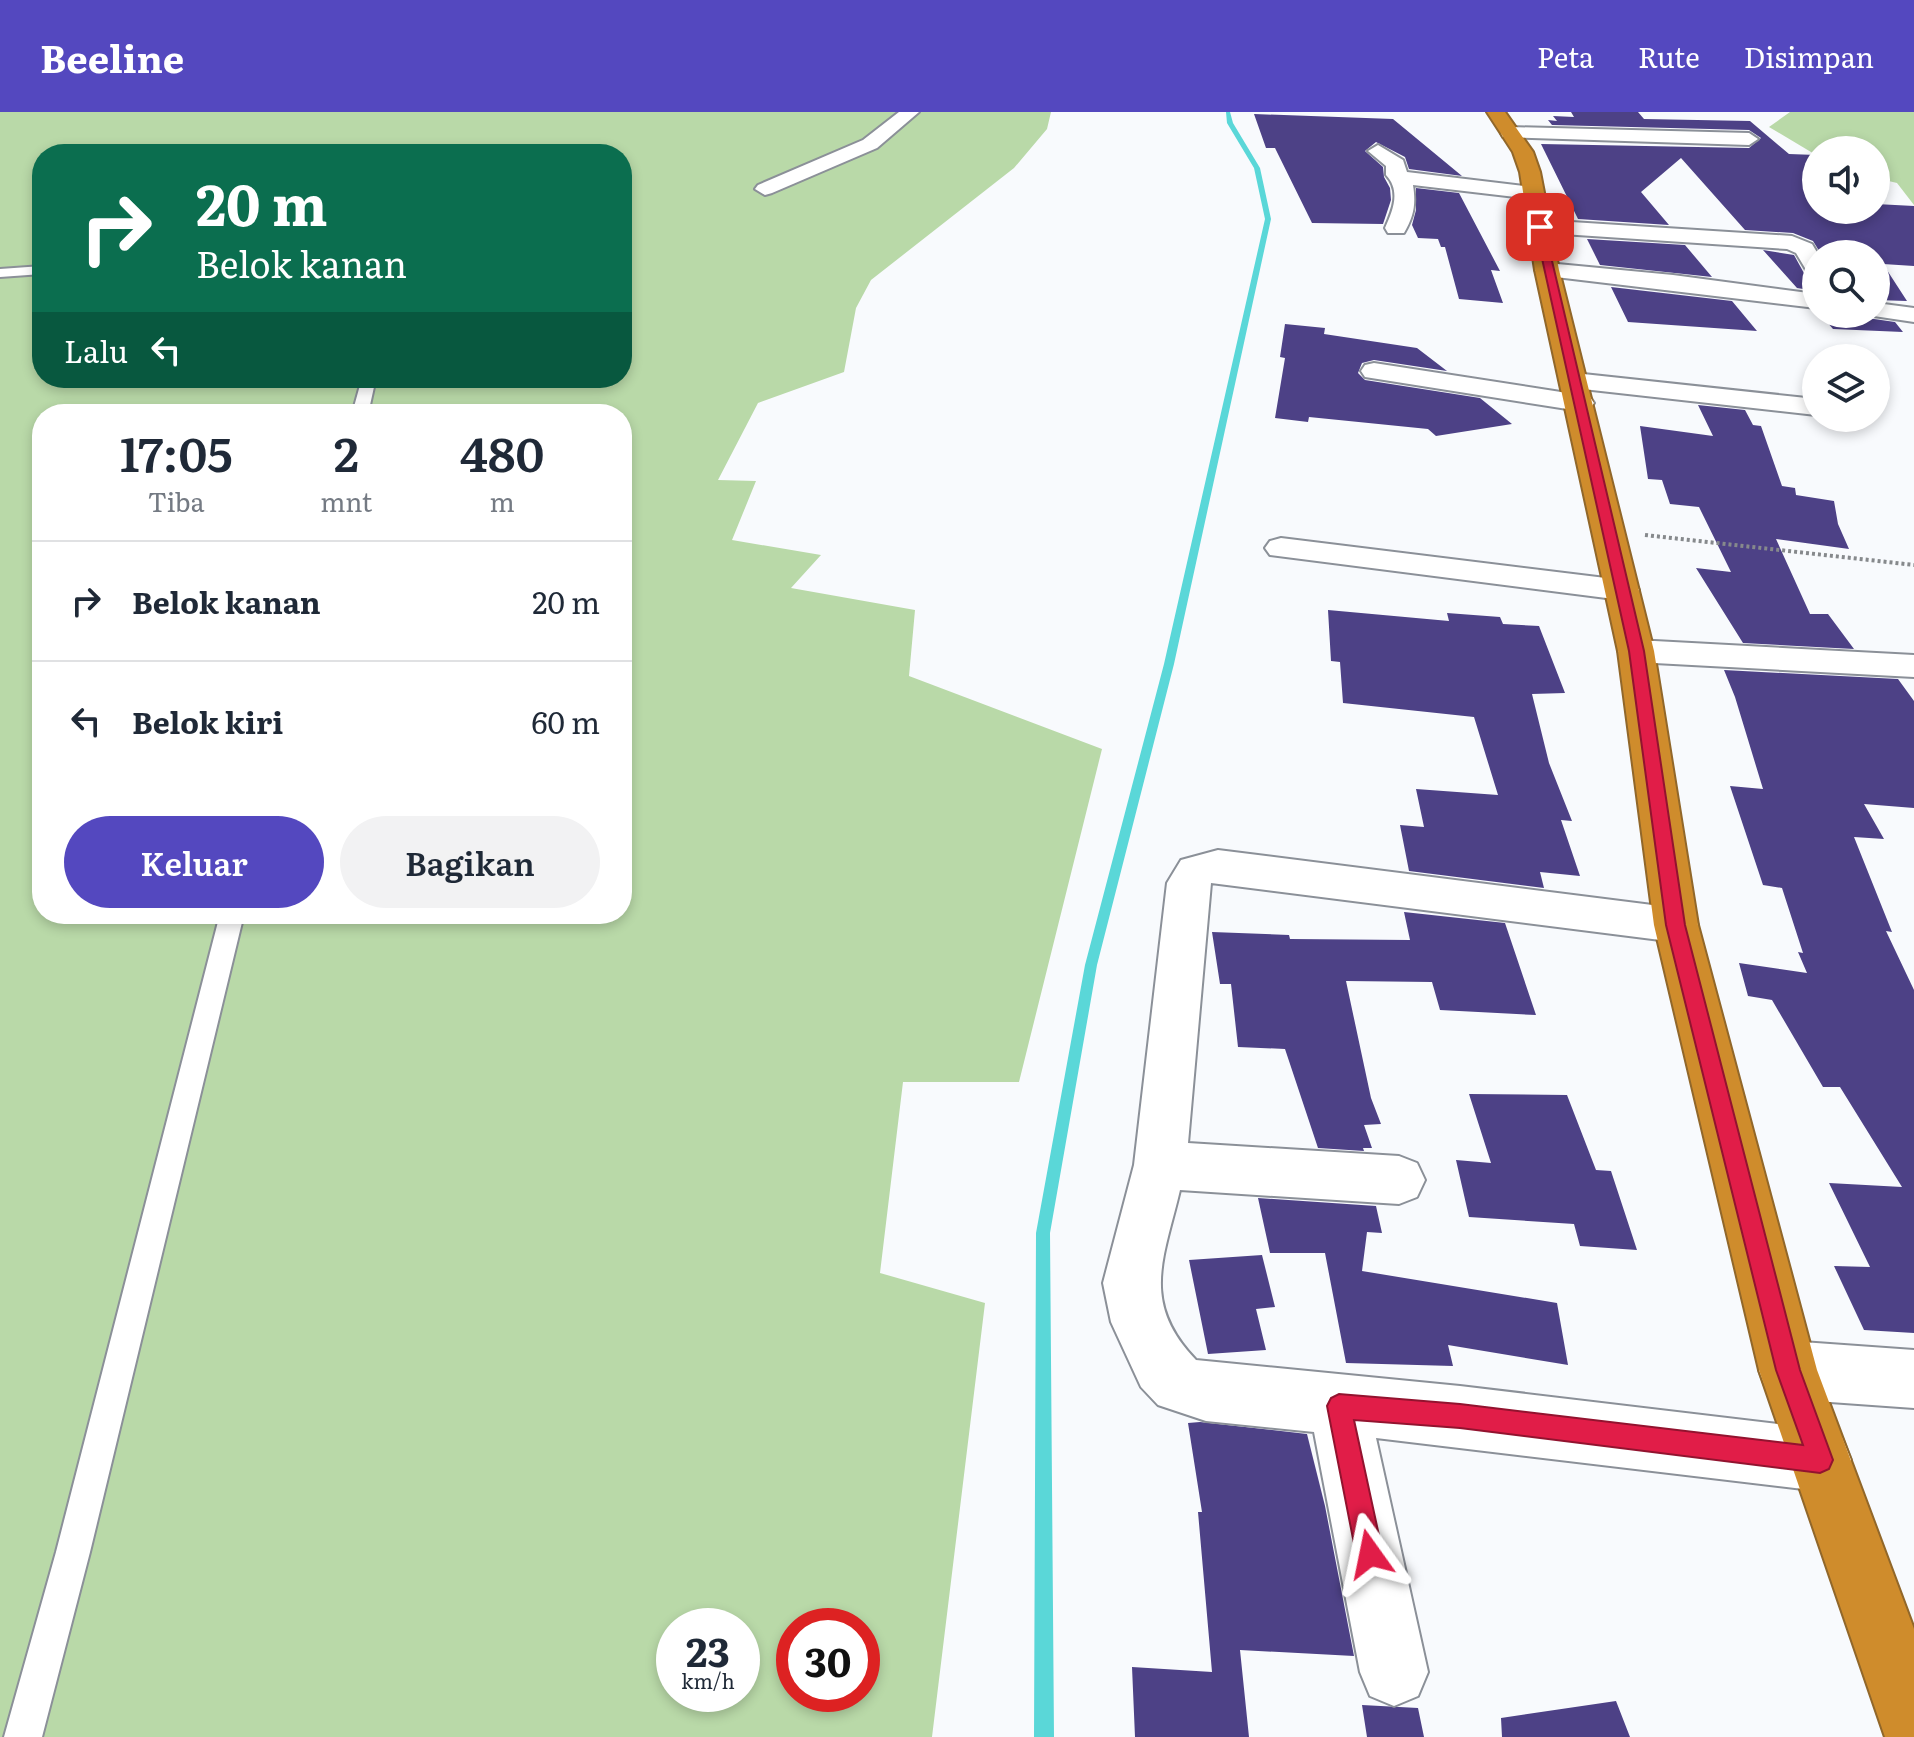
<!DOCTYPE html>
<html lang="id">
<style>
:root{--surface:#fff;--page:#f2f2f3;--text:#1f2937;--muted:#747a83;--line:#e0e1e3;--accent:#5448bf}
body{margin:0;font-family:Literata,serif;background:var(--page);color:var(--text);height:100vh;display:flex;flex-direction:column;font-size:30px;white-space:nowrap}
*{box-sizing:border-box;margin:0}
p{font-size:26px;color:var(--muted)}
.icon{flex:none;width:44px;height:44px;fill:none;stroke:currentColor;stroke-width:2;stroke-linecap:round;stroke-linejoin:round}
.map{position:relative;flex:1;overflow:hidden}
.sheet{position:absolute;left:32px;top:292px;width:600px;height:520px;display:flex;flex-direction:column;background:var(--surface);border-radius:32px;box-shadow:0 4px 12px #0003}
.sheet>*{flex:none}
.guide{position:absolute;left:32px;top:32px;width:600px;height:244px;border-radius:32px;box-shadow:0 4px 12px #0003;background:#0b6e4f;color:#fff;overflow:hidden}
.controls{position:absolute;left:1802px;top:24px;display:grid;gap:16px}
.controls a{display:grid;place-items:center;width:88px;height:88px;border-radius:50%;background:var(--surface);box-shadow:0 4px 12px #0003;font-size:40px}
.speed{position:absolute;left:656px;top:1496px;display:flex;gap:16px;font-size:40px;font-weight:700;text-align:center}
.speed>*{display:grid;place-content:center;width:104px;height:104px;border-radius:50%;background:var(--surface);box-shadow:0 4px 12px #0003;line-height:1}
.speed small{font-size:20px;font-weight:400}
.speed .limit{border:12px solid #d22;background:#fff;color:#111}
.pin{position:absolute;display:grid;place-items:center;width:68px;height:68px;color:#fff;margin:-34px;border-radius:16px;box-shadow:0 4px 12px #0006}
.me{position:absolute;width:88px;margin:-44px;rotate:348deg;stroke-linejoin:round;filter:drop-shadow(0 0 6px #0008)}
.turn{display:flex;align-items:center;gap:28px;height:168px;padding:0 32px;font-size:36px}
.turn .icon{width:104px;height:104px;stroke-width:2.5}
.turn b{display:block;font-size:56px;line-height:68px}
.then{display:flex;align-items:center;height:76px;padding:0 32px;background:#0003;gap:16px;font-size:30px}
.eta{display:flex;justify-content:space-evenly;align-items:center;height:136px;text-align:center}
.eta b{font-size:48px;font-weight:600;line-height:56px}
.cta{display:flex;gap:16px;margin-top:auto;padding:16px 32px}
.cta a{flex:1;height:92px;border-radius:48px;background:var(--accent);color:#fff;font-size:32px;font-weight:600;line-height:92px;text-align:center}
.cta a+a{background:var(--page);color:var(--text)}
ul{padding:0;list-style:none}
li{display:flex;align-items:center;gap:24px;height:120px;padding:0 32px;border-top:2px solid var(--line)}
li div{flex:1}
li b{display:block;font-size:30px}
li em{font-style:normal}
header{display:flex;align-items:center;gap:48px;box-sizing:border-box;height:112px;padding:0 40px;background:var(--accent);color:#fff}
header strong{font-size:38px}
nav{display:flex;gap:44px;margin-inline-start:auto;font-size:28px}
.map>svg:first-child{display:block}
.green{fill:#b9d9a8;fill-rule:evenodd}
.lines{fill:none;stroke-linecap:round;stroke-linejoin:round}
.stream{fill:#5ad7d8;fill-rule:evenodd}
.building{fill:#4d4186}
.lane-casing{stroke:#8b9098;stroke-width:4}
.street-casing{stroke:#8b9098;stroke-width:4}
.highway-casing{stroke:#91672a;stroke-width:4}
.path{stroke:#86898c;stroke-width:4;stroke-dasharray:3 3;stroke-linecap:butt}
.lane{fill:#fff;fill-rule:evenodd}
.street{fill:#fff;fill-rule:evenodd}
.highway{fill:#cf8c2c;fill-rule:evenodd}
.route{fill:#e11d48;stroke:#92132f;stroke-width:2}
</style>
<header>
<strong>Beeline</strong>
<nav><a>Peta</a><a>Rute</a><a>Disimpan</a></nav>
</header>
<div class="map">
<svg width="1914" height="1625" viewBox="0 0 1914 1625">
<rect width="100%" height="100%" fill="#f8fafd"/>
<path class="green" d="M 0,0 L 1051,0 L 1047,17 L 1014,56 L 871,168 L 856,196 L 844,260 L 758,291 L 718,368 L 756,369 L 732,428 L 821,443 L 791,476 L 915,498 L 909,564 L 1102,637 L 1019,970 L 903,970 L 880,1161 L 985,1191 L 932,1625 L 0,1625 ZM 42,42 L 622,42 L 622,266 L 42,266 ZM 42,302 L 622,302 L 622,802 L 42,802 ZM 674,1514 L 742,1514 L 742,1582 L 674,1582 ZM 794,1514 L 862,1514 L 862,1582 L 794,1582 Z
M 1790,0 L 1914,0 L 1914,93 L 1897,71 L 1876,66 L 1876,38 L 1816,38 L 1816,43 L 1769,15 Z"/>
<g class="lines">
<path class="stream" d="M 1226,0 L 1230,0 L 1233,11 L 1260,56 L 1271,107 L 1174,552 L 1097,853 L 1050,1121 L 1054,1625 L 1034,1625 L 1036,1121 L 1085,853 L 1164,552 L 1265,107 L 1254,56 L 1227,11 Z"/>
</g>
<path class="building" d="M 1571,0 L 1638,0 L 1644,7 L 1750,9 L 1789,42 L 1816,43 L 1816,98 L 1876,98 L 1876,92 L 1914,94 L 1914,154 L 1883,152 L 1907,189 L 1876,188 L 1876,142 L 1821,142 L 1813,129 L 1793,121 L 1745,118 L 1681,46 L 1641,80 L 1669,113 L 1578,107 L 1541,32 L 1749,36 L 1761,26 L 1749,18 L 1552,13 L 1548,8 L 1557,9 L 1553,4 L 1574,5 Z
M 1254,2 L 1393,7 L 1462,64 L 1409,57 L 1405,45 L 1376,30 L 1365,39 L 1383,55 L 1384,65 L 1390,76 L 1391,88 L 1383,112 L 1312,111 L 1275,36 L 1266,36 Z
M 1416,76 L 1459,81 L 1500,159 L 1491,158 L 1503,191 L 1459,187 L 1445,135 L 1441,135 L 1438,127 L 1418,126 L 1412,113 L 1416,98 Z
M 1587,127 L 1685,133 L 1712,165 L 1600,153 Z
M 1763,138 L 1794,143 L 1805,163 L 1816,166 L 1816,179 L 1797,176 Z
M 1611,175 L 1732,189 L 1757,219 L 1628,210 Z
M 1820,202 L 1864,202 L 1867,206 L 1895,210 L 1903,220 L 1833,217 Z
M 1285,212 L 1325,216 L 1324,222 L 1417,236 L 1447,259 L 1374,248 L 1362,251 L 1358,261 L 1365,268 L 1480,286 L 1512,312 L 1436,324 L 1428,317 L 1309,305 L 1308,310 L 1275,306 L 1285,246 L 1280,245 Z
M 1698,293 L 1745,298 L 1753,313 L 1761,314 L 1782,374 L 1795,376 L 1796,383 L 1834,389 L 1838,412 L 1849,437 L 1776,427 L 1810,502 L 1828,502 L 1854,537 L 1743,531 L 1696,456 L 1731,460 L 1699,395 L 1670,392 L 1662,368 L 1648,367 L 1640,314 L 1713,324 Z
M 1328,498 L 1449,509 L 1447,501 L 1500,505 L 1503,512 L 1539,514 L 1565,581 L 1532,582 L 1549,651 L 1572,709 L 1561,708 L 1580,764 L 1540,760 L 1544,776 L 1409,759 L 1400,713 L 1424,715 L 1416,677 L 1498,683 L 1474,605 L 1343,591 L 1340,550 L 1331,549 Z
M 1724,558 L 1898,567 L 1914,589 L 1914,696 L 1864,692 L 1884,727 L 1854,725 L 1892,820 L 1886,819 L 1914,878 L 1914,1221 L 1864,1218 L 1834,1154 L 1870,1155 L 1829,1071 L 1902,1075 L 1840,975 L 1823,975 L 1772,888 L 1748,884 L 1739,851 L 1807,861 L 1798,840 L 1803,841 L 1782,776 L 1763,773 L 1730,674 L 1763,677 L 1735,585 Z
M 1404,800 L 1505,811 L 1536,903 L 1440,898 L 1432,870 L 1346,869 L 1371,986 L 1381,1012 L 1364,1013 L 1372,1036 L 1363,1036 L 1364,1039 L 1318,1036 L 1285,937 L 1238,935 L 1231,872 L 1220,872 L 1212,820 L 1289,823 L 1290,827 L 1410,828 Z
M 1469,982 L 1567,983 L 1596,1058 L 1611,1059 L 1637,1138 L 1580,1134 L 1574,1112 L 1469,1105 L 1456,1048 L 1491,1051 Z
M 1258,1086 L 1376,1094 L 1382,1121 L 1367,1120 L 1362,1159 L 1557,1191 L 1568,1253 L 1448,1233 L 1453,1254 L 1346,1251 L 1325,1141 L 1270,1141 Z
M 1262,1143 L 1275,1195 L 1256,1197 L 1266,1238 L 1208,1242 L 1189,1148 Z
M 1200,1310 L 1307,1322 L 1325,1394 L 1354,1544 L 1240,1538 L 1249,1625 L 1135,1625 L 1132,1555 L 1212,1560 L 1198,1400 L 1202,1400 L 1188,1311 Z
M 1616,1589 L 1630,1625 L 1502,1625 L 1501,1606 Z
M 1362,1593 L 1418,1596 L 1424,1625 L 1367,1625 Z"/>
<g class="lines">
<defs>
<path id="lane" d="M 42,154 L 42,162 L 0,165 L 0,157 Z
M 362,266 L 376,266 L 368,302 L 352,302 Z
M 220,802 L 244,802 L 90,1440 L 42,1625 L 4,1625 L 56,1440 Z"/>
<path id="street" d="M 899,0 L 919,0 L 877,36 L 772,81 L 765,83 L 755,77 L 758,73 L 863,28 Z
M 1510,15 L 1749,21 L 1758,27 L 1749,33 L 1503,25 L 1501,21 Z
M 1378,33 L 1403,48 L 1407,60 L 1533,75 L 1543,81 L 1533,87 L 1413,73 C 1416,92 1414,104 1404,121 L 1388,121 L 1385,116 C 1393,98 1401,79 1386,63 L 1386,54 L 1368,39 Z
M 1540,108 L 1792,124 L 1812,132 L 1818,142 L 1816,142 L 1816,163 L 1808,161 L 1796,141 L 1787,137 L 1532,120 L 1529,115 L 1532,110 Z
M 1547,151 L 1673,163 L 1816,182 L 1816,196 L 1539,163 L 1535,158 L 1539,153 Z
M 1876,191 L 1914,196 L 1914,210 L 1867,203 L 1876,202 Z
M 1374,251 L 1580,283 L 1590,285 L 1594,291 L 1590,297 L 1580,299 L 1365,265 L 1361,259 L 1365,253 Z
M 1574,261 L 1816,287 L 1816,303 L 1565,275 L 1561,269 L 1565,263 Z
M 1281,426 L 1622,468 L 1634,471 L 1639,478 L 1634,485 L 1622,488 L 1270,443 L 1265,436 L 1270,429 Z
M 1636,528 L 1914,543 L 1914,565 L 1636,550 L 1624,547 L 1618,539 L 1624,531 Z
M 1218,738 L 1676,796 L 1692,801 L 1698,813 L 1692,825 L 1676,830 L 1211,771 L 1188,1031 L 1399,1044 L 1417,1051 L 1425,1068 L 1417,1085 L 1399,1092 L 1180,1078 C 1164,1146 1140,1190 1196,1248 L 1460,1274 L 1820,1317 L 1842,1326 L 1851,1348 L 1842,1370 L 1820,1379 L 1376,1326 L 1428,1560 L 1418,1584 L 1394,1594 L 1370,1584 L 1360,1560 L 1314,1320 L 1206,1309 L 1158,1293 L 1141,1275 L 1111,1210 L 1103,1171 L 1134,1053 L 1167,771 L 1181,748 Z
M 1788,1229 L 1914,1238 L 1914,1296 L 1788,1287 L 1767,1279 L 1759,1258 L 1767,1237 Z"/>
<path id="highway" d="M 1487,0 L 1505,0 L 1533,40 L 1540,60 L 1559,158 L 1654,539 L 1698,813 L 1817,1258 L 1914,1517 L 1914,1625 L 1885,1625 L 1759,1258 L 1654,813 L 1618,539 L 1535,158 L 1520,60 L 1513,40 Z"/>
</defs>
<use href="#lane" class="lane-casing"/>
<use href="#street" class="street-casing"/>
<use href="#highway" class="highway-casing"/>
<path class="path" d="M 1645,423 L 1914,453"/>
<use href="#lane" class="lane"/>
<use href="#street" class="street"/>
<use href="#highway" class="highway"/>
</g>
<path class="route" d="M 1540,113 L 1544,115 L 1644,539 L 1685,813 L 1800,1258 L 1833,1348 L 1829,1357 L 1820,1361 L 1460,1316 L 1354,1308 L 1383,1442 L 1379,1451 L 1370,1455 L 1360,1451 L 1356,1442 L 1327,1294 L 1331,1286 L 1339,1282 L 1460,1292 L 1803,1333 L 1776,1258 L 1666,813 L 1629,539 L 1535,115 Z"/>
</svg>
<div class="controls">
<a><svg class="icon" aria-label="sound" viewBox="0 0 24 24"><path d="M4 9h4l5-4v14l-5-4H4zM17 9q2 3 0 6"/></svg></a>
<a><svg class="icon" aria-label="search" viewBox="0 0 24 24"><circle cx="10" cy="10" r="6"/><path d="M15 15l6 6"/></svg></a>
<a><svg class="icon" aria-label="layers" viewBox="0 0 24 24"><path d="M12 4l9 5-9 5-9-5zM3 14l9 5 9-5"/></svg></a>
</div>
<div class="speed"><div>23<small>km/h</small></div><div class="limit">30</div></div>
<div class="pin" style="left:1540px;top:115px;background:#d93025"><svg class="icon" aria-label="arrive" viewBox="0 0 24 24"><path d="M6 21V4h12l-3 4 3 4H6"/></svg></div>
<svg class="me" style="left:1370px;top:1442px" viewBox="-20 -20 40 40"><path d="M0-17L14 15 0 8-14 15z" fill="#e11d48" stroke="#fff" stroke-width="4"/></svg>
<div class="guide">
<div class="turn"><svg class="icon" aria-label="right" viewBox="0 0 24 24"><path d="M7 20v-9h11M14 6l5 5-5 5"/></svg><div><b>20 m</b>Belok kanan</div></div>
<div class="then">Lalu<svg class="icon" aria-label="left" viewBox="0 0 24 24"><path d="M17 20v-9H6M10 6l-5 5 5 5"/></svg></div>
</div>
<section class="sheet">
<div class="eta">
<div><b>17:05</b><p>Tiba</p></div>
<div><b>2</b><p>mnt</p></div>
<div><b>480</b><p>m</p></div>
</div>
<ul>
<li><svg class="icon" aria-label="right" viewBox="0 0 24 24"><path d="M7 20v-9h11M14 6l5 5-5 5"/></svg><div><b>Belok kanan</b></div><em>20 m</em></li>
<li><svg class="icon" aria-label="left" viewBox="0 0 24 24"><path d="M17 20v-9H6M10 6l-5 5 5 5"/></svg><div><b>Belok kiri</b></div><em>60 m</em></li>
</ul>
<div class="cta"><a>Keluar</a><a>Bagikan</a></div>
</section>
</div>
